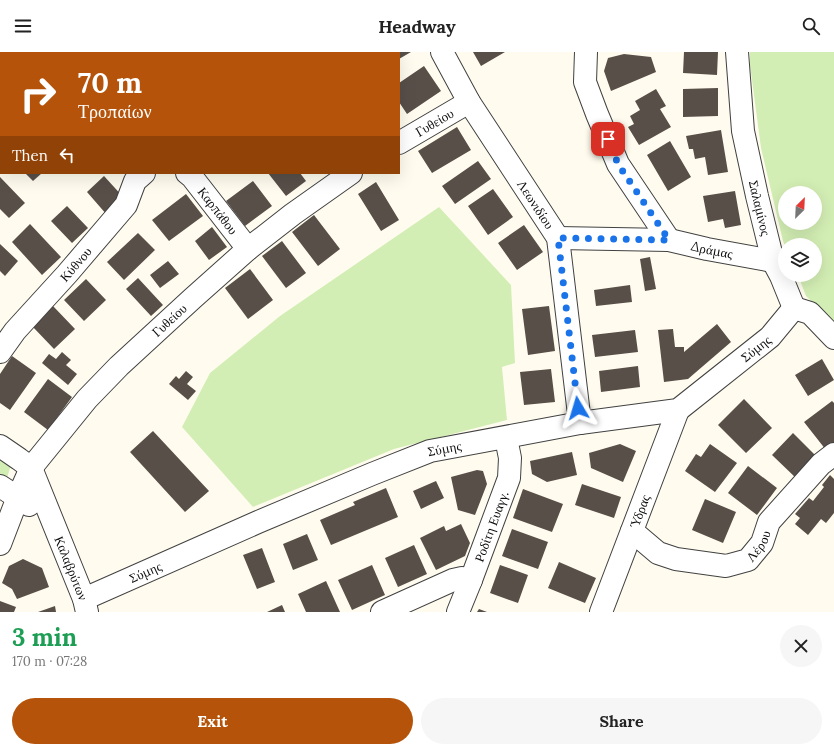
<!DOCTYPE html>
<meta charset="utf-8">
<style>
:root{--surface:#fff;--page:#f6f6f6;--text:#222;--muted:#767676;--accent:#b45309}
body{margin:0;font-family:Lora,serif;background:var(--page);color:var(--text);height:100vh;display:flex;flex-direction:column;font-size:15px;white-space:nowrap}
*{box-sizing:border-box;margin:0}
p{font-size:13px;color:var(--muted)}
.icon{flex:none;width:22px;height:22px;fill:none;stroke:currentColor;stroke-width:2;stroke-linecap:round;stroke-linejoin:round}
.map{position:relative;height:560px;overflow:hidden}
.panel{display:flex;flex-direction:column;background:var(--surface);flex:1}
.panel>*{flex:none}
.top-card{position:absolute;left:0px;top:0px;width:400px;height:122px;box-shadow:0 4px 16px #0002;background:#b45309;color:#fff;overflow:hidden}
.needle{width:26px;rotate:24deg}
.fabs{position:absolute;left:778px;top:134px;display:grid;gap:8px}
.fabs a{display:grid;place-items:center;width:44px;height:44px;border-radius:50%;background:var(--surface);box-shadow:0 4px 16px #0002;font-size:20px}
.pin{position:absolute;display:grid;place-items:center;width:34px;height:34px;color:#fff;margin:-17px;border-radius:8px;box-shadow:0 2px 6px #0006}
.me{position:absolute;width:44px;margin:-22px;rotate:353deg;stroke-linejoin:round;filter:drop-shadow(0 0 3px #0008)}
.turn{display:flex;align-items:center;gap:14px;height:84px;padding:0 12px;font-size:18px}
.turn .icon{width:52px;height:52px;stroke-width:2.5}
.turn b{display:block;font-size:28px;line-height:34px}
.then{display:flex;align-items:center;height:38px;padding:0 12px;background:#0003;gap:8px;font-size:15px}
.round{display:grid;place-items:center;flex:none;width:42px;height:42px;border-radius:21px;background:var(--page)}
.summary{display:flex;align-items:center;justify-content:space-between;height:68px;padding:0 12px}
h1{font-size:24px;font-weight:800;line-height:30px;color:#1e9e55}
.action{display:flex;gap:8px;margin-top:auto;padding:8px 12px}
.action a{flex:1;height:46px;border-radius:24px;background:var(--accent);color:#fff;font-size:16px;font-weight:800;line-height:46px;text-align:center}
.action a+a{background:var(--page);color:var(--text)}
header{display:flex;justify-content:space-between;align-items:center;height:52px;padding:0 12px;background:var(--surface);font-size:18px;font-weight:800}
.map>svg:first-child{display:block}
.green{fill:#d3eeb4;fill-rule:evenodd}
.building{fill:#584f49}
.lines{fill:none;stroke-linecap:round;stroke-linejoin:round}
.minor-casing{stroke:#414141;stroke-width:24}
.major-casing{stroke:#1f1f1f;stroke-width:24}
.minor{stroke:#fff;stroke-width:22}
.major{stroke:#ffd55f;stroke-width:22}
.route{stroke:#1a73e8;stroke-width:7;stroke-dasharray:0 12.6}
.labels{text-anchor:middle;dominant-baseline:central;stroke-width:4;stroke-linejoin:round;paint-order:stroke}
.street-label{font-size:13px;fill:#0e0e0e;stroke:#fff}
</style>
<header><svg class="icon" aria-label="menu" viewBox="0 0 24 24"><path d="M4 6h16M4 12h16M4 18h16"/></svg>Headway<svg class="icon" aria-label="search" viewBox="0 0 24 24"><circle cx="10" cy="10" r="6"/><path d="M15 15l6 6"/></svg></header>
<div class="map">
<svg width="834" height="560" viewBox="0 0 834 560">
<rect width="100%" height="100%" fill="#fffcef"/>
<path class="green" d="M 750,0 L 834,0 L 834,272 L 806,244 L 798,223 L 815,223 L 815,193 L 785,194 L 783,189 L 761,96 L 750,13 ZM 785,141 L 815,141 L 815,171 L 785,171 Z
M 439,155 L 511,233 L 515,311 L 502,315 L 507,368 L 394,397 L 253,455 L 182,375 L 210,321 L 280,264 Z
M 0,404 L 12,410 L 7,426 L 0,424 Z"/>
<path class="building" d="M 399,0 L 411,0 L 399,7 Z
M 473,0 L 505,0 L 481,14 Z
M 684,0 L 718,0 L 717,23 L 683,21 Z
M 624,2 L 651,5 L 656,20 L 611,39 L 604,19 L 608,6 Z
M 424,14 L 441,39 L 407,62 L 399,50 L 399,31 Z
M 718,36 L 718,64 L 683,65 L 683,37 Z
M 656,37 L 666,54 L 660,57 L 671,75 L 639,93 L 628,75 L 634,72 L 630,64 L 640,58 L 635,49 Z
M 457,75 L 471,98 L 432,121 L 418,99 Z
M 721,78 L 728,120 L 708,123 L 705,105 L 695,107 L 693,97 L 689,97 L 686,84 Z
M 670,89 L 691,125 L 668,139 L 647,103 Z
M 478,109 L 491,127 L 455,152 L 442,134 Z
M 25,121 L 42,121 L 33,129 Z
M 268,121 L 300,121 L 306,129 L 286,144 Z
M 104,124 L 125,147 L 107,163 L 87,140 Z
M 0,125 L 25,151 L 9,166 L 0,157 Z
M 253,129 L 272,154 L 245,174 L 226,149 Z
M 376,130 L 399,168 L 381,179 L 358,142 Z
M 493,137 L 513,165 L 488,183 L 468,154 Z
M 735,139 L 741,173 L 725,176 L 723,167 L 708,170 L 703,144 Z
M 186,142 L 203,164 L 169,189 L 152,168 Z
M 67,154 L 88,176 L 72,191 L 51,169 Z
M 314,163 L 340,197 L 318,214 L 292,180 Z
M 30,172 L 61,205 L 42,223 L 12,190 Z
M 524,173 L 543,200 L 517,218 L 498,191 Z
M 212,175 L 227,195 L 209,208 L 195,189 Z
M 138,181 L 155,198 L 124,228 L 107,210 Z
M 282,189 L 306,221 L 286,236 L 262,204 Z
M 0,192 L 18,209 L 5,224 L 0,219 Z
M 650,205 L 656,237 L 645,239 L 640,207 Z
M 168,209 L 179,222 L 160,236 L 150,223 Z
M 250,217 L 273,248 L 248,267 L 225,236 Z
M 138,226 L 163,253 L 151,264 L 126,237 Z
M 86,227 L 106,248 L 84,269 L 64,248 Z
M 630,233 L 632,250 L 596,254 L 594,238 Z
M 53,254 L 75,277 L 54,297 L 32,274 Z
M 549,254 L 555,299 L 528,303 L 522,257 Z
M 717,272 L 731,290 L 688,327 L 664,330 L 658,278 L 673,277 L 675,295 L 684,295 L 684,300 Z
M 635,278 L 638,300 L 595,305 L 592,283 Z
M 62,300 L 71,308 L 66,313 L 77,322 L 68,333 L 42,311 L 49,302 L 56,307 Z
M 12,304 L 36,321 L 10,358 L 0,351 L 0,322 Z
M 822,307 L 834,328 L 808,344 L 795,323 Z
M 638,314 L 640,335 L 601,340 L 599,319 Z
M 551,317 L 555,350 L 524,353 L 520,320 Z
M 186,319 L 193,325 L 187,332 L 196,339 L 188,348 L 169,332 L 176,324 L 179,327 Z
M 48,327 L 72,345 L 48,378 L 24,360 Z
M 744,347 L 772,376 L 746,401 L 718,373 Z
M 832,349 L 834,351 L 834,392 L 826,398 L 804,370 Z
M 153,379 L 209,439 L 185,460 L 130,400 Z
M 793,381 L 817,405 L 797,427 L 772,403 Z
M 620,392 L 636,399 L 623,430 L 591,416 L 589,401 Z
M 710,392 L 737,411 L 715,440 L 685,419 L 696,402 L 701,405 Z
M 572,400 L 577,423 L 547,430 L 532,422 L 530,409 Z
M 748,414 L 777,436 L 757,463 L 728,441 Z
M 477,418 L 483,419 L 487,432 L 475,463 L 458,458 L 451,425 Z
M 830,423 L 834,427 L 834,461 L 826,471 L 821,467 L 808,483 L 795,472 L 800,466 L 795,462 L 809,446 L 813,449 L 824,435 L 822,433 Z
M 436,429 L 444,446 L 421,457 L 413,439 Z
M 582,432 L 621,445 L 614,466 L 575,453 Z
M 386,436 L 398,465 L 331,493 L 320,468 L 355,453 L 353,450 Z
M 523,437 L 563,452 L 552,480 L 513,466 Z
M 705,447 L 736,460 L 723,491 L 692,478 Z
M 461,472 L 470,491 L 465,504 L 436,518 L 420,486 L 444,474 L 446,479 Z
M 512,477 L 548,490 L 538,517 L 502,504 Z
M 307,482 L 318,508 L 293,518 L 283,492 Z
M 414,493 L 427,522 L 398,535 L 385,506 Z
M 262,496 L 275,530 L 257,537 L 243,503 Z
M 23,507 L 42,516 L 49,535 L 17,547 L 12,537 L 2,531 L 9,514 Z
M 559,510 L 596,526 L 585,551 L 548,536 Z
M 372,513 L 385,543 L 352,558 L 338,528 Z
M 500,513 L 528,523 L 518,551 L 490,541 Z
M 326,529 L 340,560 L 306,560 L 298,542 Z
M 0,549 L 16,555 L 14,560 L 0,560 Z
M 282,553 L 285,560 L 267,560 Z
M 55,554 L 56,560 L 38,560 Z
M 479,557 L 487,560 L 477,560 Z"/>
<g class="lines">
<defs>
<g id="minor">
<path id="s1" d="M 442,0 L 469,50 L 558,186 L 580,371"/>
<path d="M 586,0 L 585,30 L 597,62 L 618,112 L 669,188"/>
<path id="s2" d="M 737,0 L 743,79 L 757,144 L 773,209 L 781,224 L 794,256"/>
<path d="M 307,1 L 309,0"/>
<path id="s3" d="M 399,91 L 469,50"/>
<path id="s4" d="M 187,121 L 192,125 L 248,197"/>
<path id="s5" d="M 558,186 L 669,188 L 707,197 L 773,209"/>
<path d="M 794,256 L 810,261 L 834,286"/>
<path id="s6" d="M 0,300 L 15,279 L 67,222 L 126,153 L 135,129 L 144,121"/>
<path id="s7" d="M 0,394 L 19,407 L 31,416 L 84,547 L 87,560"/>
<path d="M 0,434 L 29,453"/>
<path id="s8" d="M 632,479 L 658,501 L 676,507 L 726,514 L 748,508 L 762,491 L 769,470 L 821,412 L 834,402"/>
<path id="s9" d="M 0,492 L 18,445 L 31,416 L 87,347 L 119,314 L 193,246 L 248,197 L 293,162 L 351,121"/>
<path id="s10" d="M 84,547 L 258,470 L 372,422 L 430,399 L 580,371 L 678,358 L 770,285 L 794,256"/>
<path d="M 382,560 L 453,528 L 462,526 L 471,528"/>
<path id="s11" d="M 458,560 L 471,528 L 509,426 L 510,406 L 506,386"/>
<path id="s12" d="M 601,560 L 678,358"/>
</g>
<path id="major" d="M 82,1 L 83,0
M 0,71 L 1,70"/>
</defs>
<use href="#minor" class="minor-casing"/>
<use href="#major" class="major-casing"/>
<use href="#minor" class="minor"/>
<use href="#major" class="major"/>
</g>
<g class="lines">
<path class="route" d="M 578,356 L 558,186 L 669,188 L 618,112 L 608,87"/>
</g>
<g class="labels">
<g class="street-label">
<text stroke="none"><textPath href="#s3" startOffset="41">Γυθείου</textPath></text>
<text stroke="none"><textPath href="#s1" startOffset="179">Λεωνιδίου</textPath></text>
<text stroke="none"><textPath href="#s2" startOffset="158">Σαλαμίνος</textPath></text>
<text stroke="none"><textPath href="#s4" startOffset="49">Καρπάθου</textPath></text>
<text stroke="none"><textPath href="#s5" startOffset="155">Δράμας</textPath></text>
<text stroke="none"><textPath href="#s6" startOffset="116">Κύθνου</textPath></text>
<text stroke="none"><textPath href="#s9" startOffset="285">Γυθείου</textPath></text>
<text stroke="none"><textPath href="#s10" startOffset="727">Σύμης</textPath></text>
<text stroke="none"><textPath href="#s10" startOffset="391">Σύμης</textPath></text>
<text stroke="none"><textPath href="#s12" startOffset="108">Ύδρας</textPath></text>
<text stroke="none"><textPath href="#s11" startOffset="92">Ροδίτη Ευαγγ.</textPath></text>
<text stroke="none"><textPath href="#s8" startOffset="144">Λέρου</textPath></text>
<text stroke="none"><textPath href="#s7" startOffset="146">Καλαβρύτων</textPath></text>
<text stroke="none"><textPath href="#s10" startOffset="67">Σύμης</textPath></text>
</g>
</g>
</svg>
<div class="fabs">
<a><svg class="needle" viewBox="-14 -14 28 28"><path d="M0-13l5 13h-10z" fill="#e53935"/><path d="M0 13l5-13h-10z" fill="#767676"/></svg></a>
<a><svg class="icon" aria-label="layers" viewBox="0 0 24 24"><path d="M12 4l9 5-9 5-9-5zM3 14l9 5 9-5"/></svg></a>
</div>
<div class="pin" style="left:608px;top:87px;background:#d93025"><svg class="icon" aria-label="arrive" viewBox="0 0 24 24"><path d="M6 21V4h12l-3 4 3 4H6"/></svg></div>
<svg class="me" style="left:578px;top:356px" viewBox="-20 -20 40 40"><path d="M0-17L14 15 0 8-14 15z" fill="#1a73e8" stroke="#fff" stroke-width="4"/></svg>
<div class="top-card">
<div class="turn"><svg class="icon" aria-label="right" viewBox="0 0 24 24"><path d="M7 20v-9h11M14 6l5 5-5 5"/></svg><div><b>70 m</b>Τροπαίων</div></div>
<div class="then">Then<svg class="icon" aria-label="left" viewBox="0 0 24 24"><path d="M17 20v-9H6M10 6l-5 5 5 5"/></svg></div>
</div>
</div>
<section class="panel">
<div class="summary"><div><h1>3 min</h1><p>170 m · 07:28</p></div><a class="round"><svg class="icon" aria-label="close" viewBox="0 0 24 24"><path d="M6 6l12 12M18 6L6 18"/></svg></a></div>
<div class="action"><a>Exit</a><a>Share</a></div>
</section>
